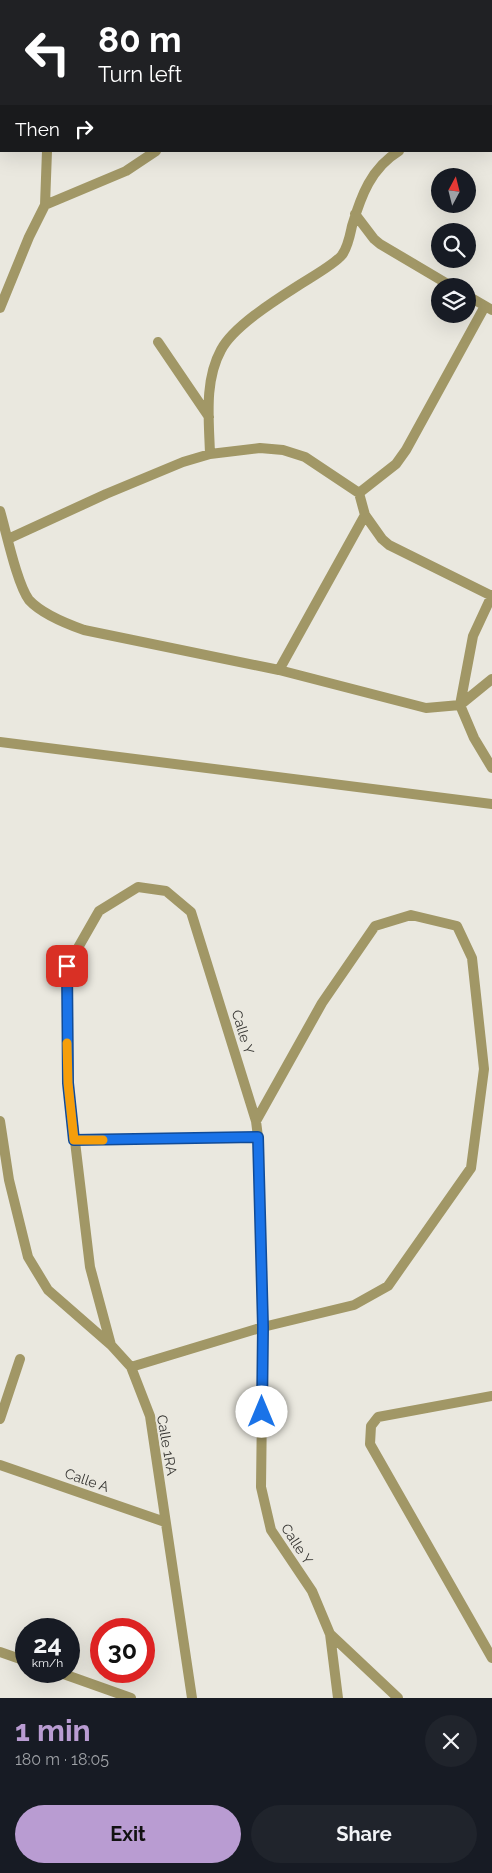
<!DOCTYPE html>
<meta charset="utf-8">
<style>
:root{--surface:#171b24;--page:#20242c;--text:#f1f3f6;--muted:#9ea1a6;--accent:#b99cd2}
body{margin:0;font-family:Raleway,sans-serif;background:var(--page);color:var(--text);height:100vh;display:flex;flex-direction:column;font-size:19px;white-space:nowrap}
*{box-sizing:border-box;margin:0}
p{font-size:16px;color:var(--muted)}
.icon{flex:none;width:28px;height:28px;fill:none;stroke:currentColor;stroke-width:2;stroke-linecap:round;stroke-linejoin:round}
.map{position:relative;height:1698px;overflow:hidden}
.side{display:flex;flex-direction:column;background:var(--surface);flex:1}
.side>*{flex:none}
.banner{position:absolute;left:0px;top:0px;width:492px;height:152px;box-shadow:0 5px 20px #0002;background:#202124;color:#fff;overflow:hidden}
.needle{width:32px;rotate:7deg}
.fabs{position:absolute;left:431px;top:168px;display:grid;gap:10px}
.fabs a{display:grid;place-items:center;width:45px;height:45px;border-radius:50%;background:var(--surface);box-shadow:0 5px 20px #0002;font-size:25px}
.speed{position:absolute;left:15px;top:1618px;display:flex;gap:10px;font-size:25px;font-weight:700;text-align:center}
.speed>*{display:grid;place-content:center;width:65px;height:65px;border-radius:50%;background:var(--surface);box-shadow:0 5px 20px #0002;line-height:1}
.speed small{font-size:12px;font-weight:400}
.speed .limit{border:8px solid #d22;background:#fff;color:#111}
.pin{position:absolute;display:grid;place-items:center;width:42px;height:42px;color:#fff;margin:-21px;border-radius:10px;box-shadow:0 2px 8px #0006}
.me{position:absolute;width:55px;margin:-28px;rotate:0deg;stroke-linejoin:round;filter:drop-shadow(0 0 4px #0008)}
.turn{display:flex;align-items:center;gap:18px;height:105px;padding:0 15px;font-size:22px}
.turn .icon{width:65px;height:65px;stroke-width:2.5}
.turn b{display:block;font-size:35px;line-height:42px}
.then{display:flex;align-items:center;height:48px;padding:0 15px;background:#0003;gap:10px;font-size:19px}
.round{display:grid;place-items:center;flex:none;width:52px;height:52px;border-radius:26px;background:var(--page)}
.head{display:flex;align-items:center;justify-content:space-between;height:85px;padding:0 15px}
h1{font-size:30px;font-weight:700;line-height:38px;color:var(--accent)}
.primary-button{display:flex;gap:10px;margin-top:auto;padding:10px 15px}
.primary-button a{flex:1;height:58px;border-radius:30px;background:var(--accent);color:#111;font-size:20px;font-weight:700;line-height:58px;text-align:center}
.primary-button a+a{background:var(--page);color:var(--text)}
.map>svg:first-child{display:block}
.lines{fill:none;stroke-linecap:round;stroke-linejoin:round}
.street{stroke:#a19766;stroke-width:10}
.route-casing{stroke:#114b97;stroke-width:12}
.route{stroke:#1a73e8;stroke-width:9}
.slow{stroke:#f59e0b;stroke-width:9}
.labels{text-anchor:middle;dominant-baseline:central;stroke-width:4;stroke-linejoin:round;paint-order:stroke}
.street-label{font-size:14px;fill:#363532;stroke:#eae8df}
</style>
<div class="map">
<svg width="492" height="1698" viewBox="0 0 492 1698">
<rect width="100%" height="100%" fill="#eae8df"/>
<g class="lines">
<path class="street" d="M 215,0 L 215,1
M 452,0 L 453,1
M 54,1 L 54,0
M 348,1 L 349,0
M 491,34 L 492,35
M 491,90 L 492,90
M 45,205 L 47,151
M 355,214 L 374,239 L 380,244 L 451,286
M 468,296 L 492,310
M 0,308 L 29,237 L 45,205 L 126,171 L 156,151
M 158,342 L 209,417
M 210,454 C 209,420 204,381 221,350 C 233,327 274,301 296,287 C 308,279 334,265 342,255 C 348,247 350,235 352,226 C 361,196 371,168 399,151
M 359,493 L 396,464 L 406,450 L 485,306
M 0,511 C 6,531 17,584 29,600 C 41,613 67,624 84,630 L 279,670 L 426,708 L 460,705 L 492,679
M 8,539 L 106,494 L 183,462 L 210,454 L 260,448 L 283,450 L 305,457 L 359,493 L 365,515 L 382,539 L 389,545 L 492,596
M 492,595 L 473,636 L 460,705 L 474,738 L 492,768
M 279,670 L 365,515
M 0,742 L 492,804
M 0,1121 L 9,1180 L 28,1257 L 48,1290 L 111,1345 L 131,1367 L 150,1416 L 192,1698
M 74,1140 L 258,1137
M 111,1345 L 90,1267 L 68,1083 L 67,967 L 99,911 L 138,887 L 166,891 L 191,912 L 256,1121 L 258,1137 L 263,1327 L 261,1487 L 271,1530 L 312,1591 L 330,1634 L 338,1698
M 131,1367 L 263,1327 L 354,1305 L 388,1286 L 471,1168 L 484,1069 L 472,958 L 457,926 L 411,915 L 375,926 L 322,1003 L 256,1121
M 492,1396 L 378,1417 L 371,1426 L 370,1444 L 492,1658
M 0,1419 L 20,1359
M 0,1465 L 165,1522
M 330,1634 L 398,1698
M 0,1652 L 26,1661
M 55,1671 L 131,1698"/>
</g>
<g class="lines">
<defs>
<path id="route" d="M 67,966 L 68,1083 L 74,1140 L 258,1137 L 263,1327 L 262,1412"/>
</defs>
<use href="#route" class="route-casing"/>
<use href="#route" class="route"/>
<path class="slow" d="M 67,1043 L 68,1083 L 74,1140 L 103,1140"/>
</g>
<g class="labels">
<g class="street-label">
<text transform="translate(243 1032) rotate(73)">Calle Y</text>
<text transform="translate(167 1445) rotate(80)">Calle 1RA</text>
<text transform="translate(87 1480) rotate(19)">Calle A</text>
<text transform="translate(297 1544) rotate(57)">Calle Y</text>
</g>
</g>
</svg>
<div class="fabs">
<a><svg class="needle" viewBox="-14 -14 28 28"><path d="M0-13l5 13h-10z" fill="#e53935"/><path d="M0 13l5-13h-10z" fill="#9ea1a6"/></svg></a>
<a><svg class="icon" aria-label="search" viewBox="0 0 24 24"><circle cx="10" cy="10" r="6"/><path d="M15 15l6 6"/></svg></a>
<a><svg class="icon" aria-label="layers" viewBox="0 0 24 24"><path d="M12 4l9 5-9 5-9-5zM3 14l9 5 9-5"/></svg></a>
</div>
<div class="speed"><div>24<small>km/h</small></div><div class="limit">30</div></div>
<div class="pin" style="left:67px;top:966px;background:#d93025"><svg class="icon" aria-label="arrive" viewBox="0 0 24 24"><path d="M6 21V4h12l-3 4 3 4H6"/></svg></div>
<svg class="me" style="left:262px;top:1412px" viewBox="-20 -20 40 40"><circle r="19" fill="#fff"/><path d="M0-13L10 11 0 6-10 11z" fill="#1a73e8"/></svg>
<div class="banner">
<div class="turn"><svg class="icon" aria-label="left" viewBox="0 0 24 24"><path d="M17 20v-9H6M10 6l-5 5 5 5"/></svg><div><b>80 m</b>Turn left</div></div>
<div class="then">Then<svg class="icon" aria-label="right" viewBox="0 0 24 24"><path d="M7 20v-9h11M14 6l5 5-5 5"/></svg></div>
</div>
</div>
<section class="side">
<div class="head"><div><h1>1 min</h1><p>180 m · 18:05</p></div><a class="round"><svg class="icon" aria-label="close" viewBox="0 0 24 24"><path d="M6 6l12 12M18 6L6 18"/></svg></a></div>
<div class="primary-button"><a>Exit</a><a>Share</a></div>
</section>
